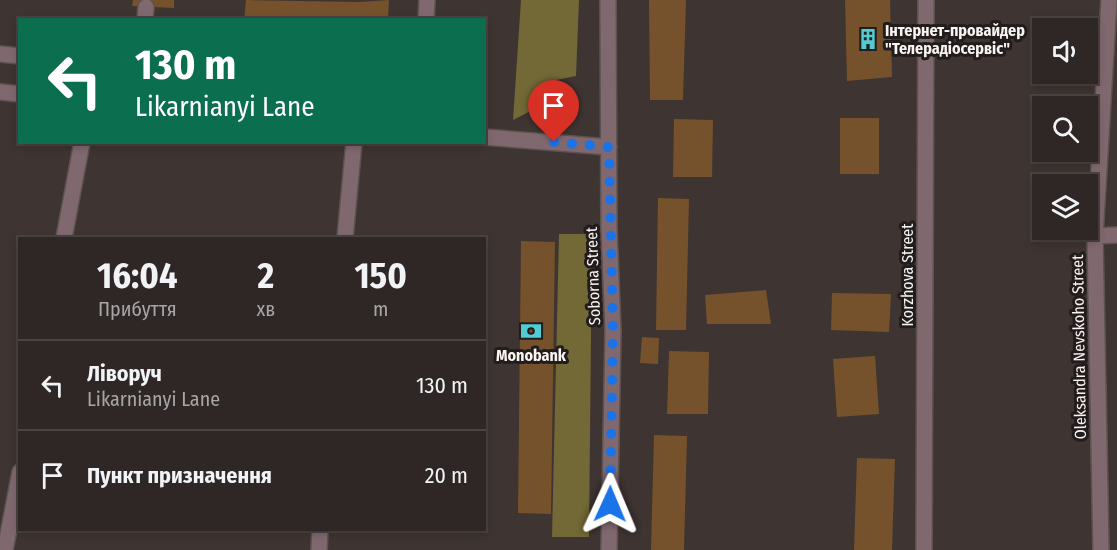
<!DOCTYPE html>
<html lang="uk">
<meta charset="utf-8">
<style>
:root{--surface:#2e2725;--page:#362f2d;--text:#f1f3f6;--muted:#a7a5a7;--line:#494442}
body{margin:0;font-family:"Fira Sans Condensed",sans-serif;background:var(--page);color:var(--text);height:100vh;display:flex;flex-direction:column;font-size:22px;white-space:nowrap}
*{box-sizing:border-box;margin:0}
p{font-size:20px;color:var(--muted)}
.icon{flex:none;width:33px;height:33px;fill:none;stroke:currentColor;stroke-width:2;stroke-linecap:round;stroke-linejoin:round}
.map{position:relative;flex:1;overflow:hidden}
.details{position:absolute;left:18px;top:237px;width:468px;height:294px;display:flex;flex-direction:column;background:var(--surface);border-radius:0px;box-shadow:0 3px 9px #0003,0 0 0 2px var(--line)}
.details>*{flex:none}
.hud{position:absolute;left:18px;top:18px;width:468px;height:126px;border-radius:0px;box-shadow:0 3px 9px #0003,0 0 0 2px var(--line);background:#0b6e4f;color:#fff;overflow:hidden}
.controls{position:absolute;left:1032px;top:18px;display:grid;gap:12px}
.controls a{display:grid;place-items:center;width:66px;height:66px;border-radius:0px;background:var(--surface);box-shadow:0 3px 9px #0003,0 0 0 2px var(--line);font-size:30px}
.pin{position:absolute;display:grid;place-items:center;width:51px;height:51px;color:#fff;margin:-62px -26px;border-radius:50% 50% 50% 0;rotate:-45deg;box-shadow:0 0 6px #0007}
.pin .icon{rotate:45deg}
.me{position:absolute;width:66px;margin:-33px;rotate:1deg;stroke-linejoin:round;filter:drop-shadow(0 0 4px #0008)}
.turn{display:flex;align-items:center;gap:21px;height:126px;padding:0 18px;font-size:27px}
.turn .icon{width:78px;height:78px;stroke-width:2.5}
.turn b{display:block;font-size:42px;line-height:51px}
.eta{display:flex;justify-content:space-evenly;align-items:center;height:102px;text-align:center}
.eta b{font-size:36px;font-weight:700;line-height:42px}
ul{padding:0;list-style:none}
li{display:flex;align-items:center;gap:18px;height:90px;padding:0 18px;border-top:2px solid var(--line)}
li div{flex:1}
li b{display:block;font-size:22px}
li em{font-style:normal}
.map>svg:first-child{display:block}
.forest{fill:#726936}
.building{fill:#75522b}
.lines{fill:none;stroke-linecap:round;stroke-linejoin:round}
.minor-casing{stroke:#5c5350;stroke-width:18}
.minor{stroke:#80686f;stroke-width:15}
.route{stroke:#1a73e8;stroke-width:10;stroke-dasharray:0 18}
.labels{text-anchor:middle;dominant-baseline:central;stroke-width:6;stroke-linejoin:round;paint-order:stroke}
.poi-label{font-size:16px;font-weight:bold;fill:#faf3f1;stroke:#211d1c;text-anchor:start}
.street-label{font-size:16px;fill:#faf3f1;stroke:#211d1c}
</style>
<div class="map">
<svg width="1117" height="550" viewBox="0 0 1117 550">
<rect width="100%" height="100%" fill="#3e3431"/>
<path class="forest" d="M 521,0 L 579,0 L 576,76 L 551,81 L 552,100 L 513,120 Z
M 559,234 L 592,234 L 589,537 L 552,537 Z"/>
<path class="building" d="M 133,0 L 174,0 L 174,8 L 132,6 Z
M 246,0 L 359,2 L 389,0 L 388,20 L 244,20 Z
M 649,0 L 686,0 L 683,100 L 650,100 Z
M 845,0 L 890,0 L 892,77 L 847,81 Z
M 840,118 L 879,118 L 879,174 L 840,174 Z
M 674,119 L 713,120 L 712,177 L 673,177 Z
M 658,198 L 689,199 L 686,330 L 656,330 Z
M 521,241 L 555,242 L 551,514 L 518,513 Z
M 766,290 L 771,324 L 707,324 L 705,295 Z
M 832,293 L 891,294 L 889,332 L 831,330 Z
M 642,337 L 659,338 L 658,364 L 640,363 Z
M 669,351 L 709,352 L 708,414 L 667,414 Z
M 875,356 L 879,414 L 837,417 L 833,359 Z
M 654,435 L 687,436 L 684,550 L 651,550 Z
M 857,458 L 895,459 L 892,550 L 854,550 Z"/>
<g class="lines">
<defs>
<path id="minor" d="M 608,0 L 609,228 L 613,331 L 609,550
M 145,20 L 146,7
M 426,20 L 427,0
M 0,54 L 20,56
M 0,92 L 20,94
M 484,137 L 609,147
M 1095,236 L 1117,235
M 64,238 L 82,142
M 345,238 L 354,142
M 5,550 L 20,472
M 319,550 L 320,530
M 924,550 L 926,0
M 1101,550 L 1095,236 L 1109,0"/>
</defs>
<use href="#minor" class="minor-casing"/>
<use href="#minor" class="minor"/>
</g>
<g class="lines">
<path class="route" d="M 554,142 L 609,147 L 613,331 L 610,504"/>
</g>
<defs>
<symbol id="building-bare" viewBox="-9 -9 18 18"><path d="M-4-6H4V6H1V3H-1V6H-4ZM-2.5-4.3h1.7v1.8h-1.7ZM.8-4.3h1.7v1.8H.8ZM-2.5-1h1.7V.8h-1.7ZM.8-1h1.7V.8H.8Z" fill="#51ccd2" stroke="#211d1c" stroke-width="2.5" paint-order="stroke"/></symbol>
<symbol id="bank-bare" viewBox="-9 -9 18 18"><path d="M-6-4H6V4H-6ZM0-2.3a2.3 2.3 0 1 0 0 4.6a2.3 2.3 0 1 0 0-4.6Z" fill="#51ccd2" stroke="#211d1c" stroke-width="2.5" paint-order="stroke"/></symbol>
</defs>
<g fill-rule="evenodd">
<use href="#building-bare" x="853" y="24" width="30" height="30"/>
<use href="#bank-bare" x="516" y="316" width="30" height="30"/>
</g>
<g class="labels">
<g class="poi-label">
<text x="885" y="30">Інтернет-провайдер<tspan x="885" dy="18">"Телерадіосервіс"</tspan></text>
<text x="531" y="355" text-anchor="middle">Monobank</text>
</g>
<g class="street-label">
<text transform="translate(907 275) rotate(-90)">Korzhova Street</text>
<text transform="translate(593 276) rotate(-92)">Soborna Street</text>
<text transform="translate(1079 347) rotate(-91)">Oleksandra Nevskoho Street</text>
</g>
</g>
</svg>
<div class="controls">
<a><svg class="icon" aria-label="sound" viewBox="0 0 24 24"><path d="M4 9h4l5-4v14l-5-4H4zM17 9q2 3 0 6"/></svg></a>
<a><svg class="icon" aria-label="search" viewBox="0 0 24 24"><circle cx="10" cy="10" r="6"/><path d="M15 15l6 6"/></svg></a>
<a><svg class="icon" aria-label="layers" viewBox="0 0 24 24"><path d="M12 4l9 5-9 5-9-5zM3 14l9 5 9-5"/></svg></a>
</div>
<div class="pin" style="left:554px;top:142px;background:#d93025"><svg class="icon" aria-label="arrive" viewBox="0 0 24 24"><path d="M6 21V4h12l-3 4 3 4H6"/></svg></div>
<svg class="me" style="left:610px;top:504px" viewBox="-20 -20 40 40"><path d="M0-17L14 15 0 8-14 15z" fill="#1a73e8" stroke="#fff" stroke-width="4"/></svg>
<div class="hud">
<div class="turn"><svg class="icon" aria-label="left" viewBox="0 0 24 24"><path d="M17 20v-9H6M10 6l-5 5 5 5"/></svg><div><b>130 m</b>Likarnianyi Lane</div></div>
</div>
<section class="details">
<div class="eta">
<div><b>16:04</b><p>Прибуття</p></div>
<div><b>2</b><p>хв</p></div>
<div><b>150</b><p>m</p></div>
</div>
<ul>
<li><svg class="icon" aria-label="left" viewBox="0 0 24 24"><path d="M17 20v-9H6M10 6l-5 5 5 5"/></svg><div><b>Ліворуч</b><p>Likarnianyi Lane</p></div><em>130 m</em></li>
<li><svg class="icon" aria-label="arrive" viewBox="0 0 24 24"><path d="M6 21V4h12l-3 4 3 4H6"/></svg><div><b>Пункт призначення</b></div><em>20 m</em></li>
</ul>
</section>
</div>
